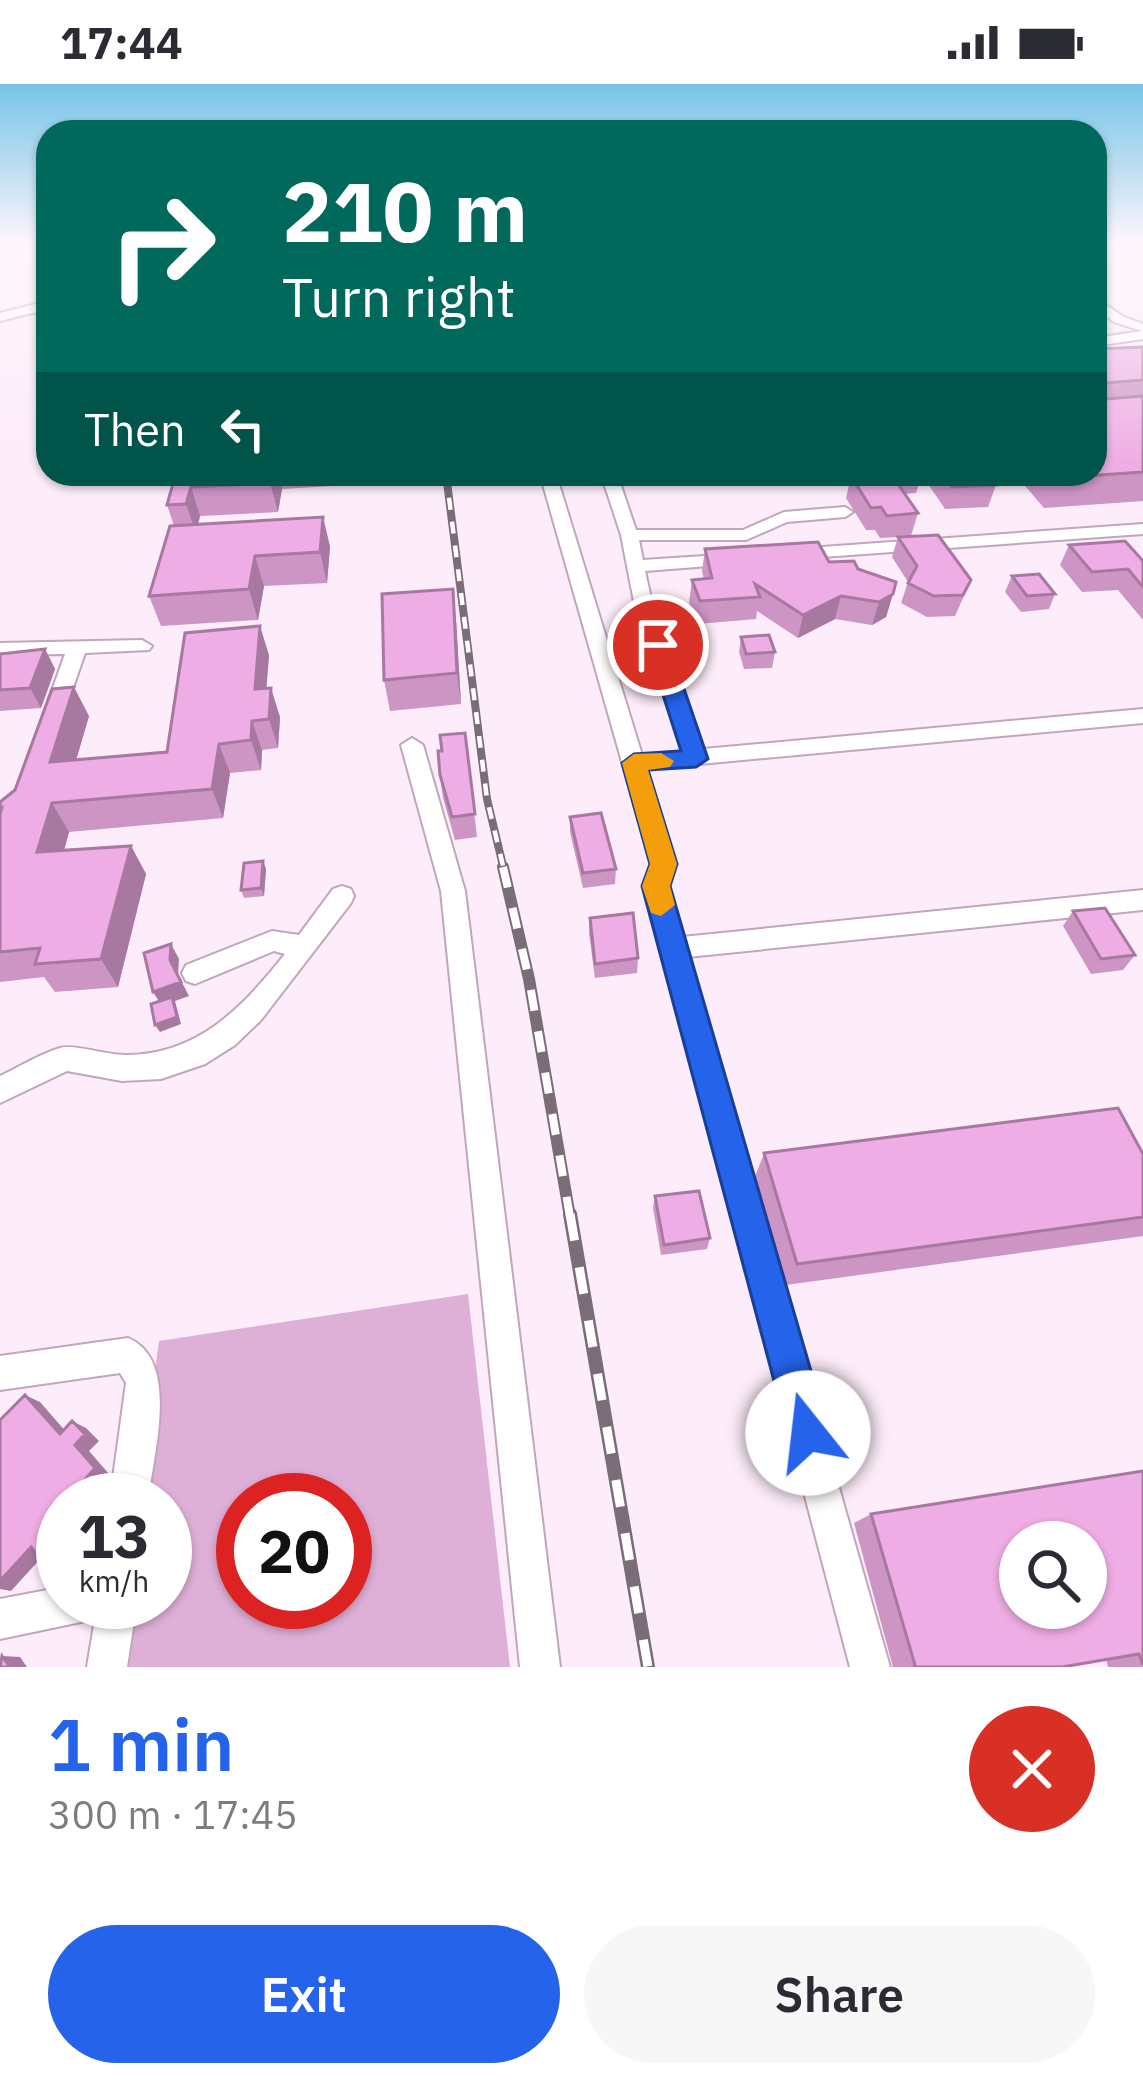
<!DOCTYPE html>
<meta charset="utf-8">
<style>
:root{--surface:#fff;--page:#f7f7f7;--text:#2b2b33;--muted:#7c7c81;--accent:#2563eb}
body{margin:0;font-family:"IBM Plex Sans",sans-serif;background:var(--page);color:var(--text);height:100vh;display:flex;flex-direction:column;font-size:45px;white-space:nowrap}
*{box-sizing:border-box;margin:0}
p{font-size:39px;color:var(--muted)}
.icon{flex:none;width:66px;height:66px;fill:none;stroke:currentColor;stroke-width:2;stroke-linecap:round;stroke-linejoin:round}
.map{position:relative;height:1583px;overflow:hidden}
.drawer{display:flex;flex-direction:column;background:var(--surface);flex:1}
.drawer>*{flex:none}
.top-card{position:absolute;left:36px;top:36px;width:1071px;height:366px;border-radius:36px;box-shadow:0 3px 9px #0004;background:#00695c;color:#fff;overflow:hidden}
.fabs{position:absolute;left:999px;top:1437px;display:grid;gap:24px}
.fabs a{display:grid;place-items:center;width:108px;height:108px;border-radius:50%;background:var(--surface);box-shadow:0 3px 9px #0004;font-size:60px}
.speed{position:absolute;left:36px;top:1389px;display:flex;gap:24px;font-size:60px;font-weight:700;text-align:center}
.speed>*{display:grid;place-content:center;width:156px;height:156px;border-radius:50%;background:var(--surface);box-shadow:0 3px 9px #0004;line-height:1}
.speed small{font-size:30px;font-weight:400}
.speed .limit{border:18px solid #d22;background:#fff;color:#111}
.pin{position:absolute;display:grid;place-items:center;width:102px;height:102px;color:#fff;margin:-51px;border:6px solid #fff;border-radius:50%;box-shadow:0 3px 12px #0007}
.me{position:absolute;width:132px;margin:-66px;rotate:344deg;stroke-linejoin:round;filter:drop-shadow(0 0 9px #0008)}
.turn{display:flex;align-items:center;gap:42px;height:252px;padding:0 48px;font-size:54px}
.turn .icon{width:156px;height:156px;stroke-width:2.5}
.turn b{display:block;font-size:84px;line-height:102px}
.then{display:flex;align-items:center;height:114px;padding:0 48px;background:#0003;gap:24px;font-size:45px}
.round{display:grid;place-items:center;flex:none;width:126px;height:126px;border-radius:63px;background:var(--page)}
.headline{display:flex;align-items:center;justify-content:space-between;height:204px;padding:0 48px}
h1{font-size:72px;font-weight:600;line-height:90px;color:var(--accent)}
.button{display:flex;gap:24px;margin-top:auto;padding:24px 48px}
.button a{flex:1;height:138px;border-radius:72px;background:var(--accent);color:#fff;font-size:48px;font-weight:600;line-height:138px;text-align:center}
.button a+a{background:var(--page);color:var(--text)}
.status{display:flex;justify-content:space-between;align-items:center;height:84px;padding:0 60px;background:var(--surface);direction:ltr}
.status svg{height:33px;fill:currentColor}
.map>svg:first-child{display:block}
.green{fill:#dfb0d7;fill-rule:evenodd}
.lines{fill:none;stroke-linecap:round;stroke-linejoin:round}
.minor-casing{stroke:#c1a6bc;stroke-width:4}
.minor{fill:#fff;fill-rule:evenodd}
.rail-far2-casing{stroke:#7a6d78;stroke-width:8}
.rail-far1-casing{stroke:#7a6d78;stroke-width:12}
.rail-casing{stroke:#7a6d78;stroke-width:14}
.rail-far2{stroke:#fff;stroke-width:4.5;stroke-dasharray:12;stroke-linecap:butt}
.rail-far1{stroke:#fff;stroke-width:8;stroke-dasharray:21;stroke-linecap:butt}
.rail{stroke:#fff;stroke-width:9;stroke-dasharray:27;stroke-linecap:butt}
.wall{fill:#cd95c4}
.shaded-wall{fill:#a779a0}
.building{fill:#eeade4;stroke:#a779a0;stroke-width:3;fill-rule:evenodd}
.route{fill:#2563eb;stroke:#184099;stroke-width:3}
.slow{fill:#f59e0b}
</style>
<div class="status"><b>17:44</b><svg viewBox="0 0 49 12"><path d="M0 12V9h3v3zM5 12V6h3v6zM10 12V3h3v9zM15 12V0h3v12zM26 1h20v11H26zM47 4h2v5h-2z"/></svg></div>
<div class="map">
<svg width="1143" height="1583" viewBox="0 0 1143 1583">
<rect width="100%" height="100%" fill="#fdecf9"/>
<path class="green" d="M 468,1210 L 510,1583 L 116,1583 L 125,1518 L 165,1518 L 165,1416 L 138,1416 L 159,1257 ZM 243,1416 L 345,1416 L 345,1518 L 243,1518 Z"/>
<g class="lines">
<defs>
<path id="minor" d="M 1095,213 L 1122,232 L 1143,240 L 1143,255 L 1095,262 L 1095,254 L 1142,247 L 1114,238 L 1095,223 Z
M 48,217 L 48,225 L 0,237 L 0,229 Z
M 540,390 L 556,390 L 642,671 L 683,667 L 636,528 L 621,451 L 601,390 L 617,390 L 636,446 L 743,446 L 784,428 L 845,423 L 853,428 L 845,433 L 787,438 L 746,456 L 639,456 L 643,476 L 735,470 L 744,475 L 735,480 L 645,487 L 654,528 L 703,665 L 1143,625 L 1143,639 L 646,685 L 675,780 L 668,802 L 682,853 L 1143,806 L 1143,826 L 688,873 L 890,1583 L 850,1583 L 644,802 L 651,780 Z
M 1143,440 L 1143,450 L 794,475 L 785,470 L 794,465 Z
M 142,556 L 152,562 L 149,566 L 85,569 L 62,635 L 52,642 L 42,635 L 65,570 L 0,571 L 0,559 Z
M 412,654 L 423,661 L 465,807 L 560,1583 L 520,1583 L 441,807 L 401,661 Z
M 342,802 L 351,805 L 354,812 L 351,819 L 261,936 L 235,961 L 205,980 L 161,995 L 122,997 L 67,987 L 0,1019 L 0,992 C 19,983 40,970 60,964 C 73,960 107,971 125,971 C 198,971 242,924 285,870 L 274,867 L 195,900 L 186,897 L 182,889 L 186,881 L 272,847 L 299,851 L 333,805 Z
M 128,1254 C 181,1276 153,1371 148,1416 L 110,1416 L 126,1299 L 120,1289 L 0,1306 L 0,1272 Z
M 63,1503 L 63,1518 L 137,1518 L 127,1583 L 87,1583 L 95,1535 L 0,1555 L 0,1515 Z"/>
</defs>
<use href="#minor" class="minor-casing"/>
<use href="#minor" class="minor"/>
<defs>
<path id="rail-far2" d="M 446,390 L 487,715 L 504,786"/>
<path id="rail-far1" d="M 503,783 L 529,895 L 570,1133"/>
<path id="rail" d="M 570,1130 L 648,1583"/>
</defs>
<use href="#rail-far2" class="rail-far2-casing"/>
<use href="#rail-far1" class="rail-far1-casing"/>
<use href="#rail" class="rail-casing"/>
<use href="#rail-far2" class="rail-far2"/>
<use href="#rail-far1" class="rail-far1"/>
<use href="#rail" class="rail"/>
</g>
<path class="wall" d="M 1095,170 L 1104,177 L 1095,201 Z
M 1143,263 L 1143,417 L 1044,424 L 1015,390 L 1095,390 L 1095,265 Z
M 192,390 L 332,390 L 332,402 L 282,405 L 278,428 L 200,432 L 198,440 L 323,433 L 330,463 L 327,499 L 264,502 L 258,536 L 161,542 L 149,512 L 174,442 L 167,421 L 190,395 Z
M 928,390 L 988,390 L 996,401 L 988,423 L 945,425 L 926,397 Z
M 851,392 L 921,394 L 916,409 L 905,410 L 918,429 L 911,452 L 971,496 L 955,532 L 927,533 L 901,519 L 908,498 L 892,473 L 898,453 L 880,454 L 875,446 L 866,446 L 846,414 Z
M 1069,461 L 1143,477 L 1143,536 L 1118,506 L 1082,508 L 1060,481 Z
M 705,465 L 829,478 L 858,485 L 896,498 L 886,533 L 872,541 L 835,535 L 798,554 L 757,527 L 756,535 L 697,540 L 689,519 L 692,496 L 704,495 L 702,487 Z
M 1012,492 L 1055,510 L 1049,525 L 1021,528 L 1005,508 Z
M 456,536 L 461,620 L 390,627 L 384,596 Z
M 741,553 L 775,568 L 772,584 L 744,585 L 739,568 Z
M 45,565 L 55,585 L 41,624 L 0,627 L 0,570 Z
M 269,571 L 266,604 L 280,633 L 278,664 L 262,666 L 261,686 L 230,689 L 223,734 L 69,748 L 64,766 L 131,762 L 146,790 L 118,903 L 55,908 L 44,893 L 0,898 L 0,718 L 15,706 L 89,632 L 76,676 L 167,668 Z
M 465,649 L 477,753 L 455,756 L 443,714 L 440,691 L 442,667 Z
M 570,733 L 616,785 L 615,800 L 583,804 L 570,748 Z
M 263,777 L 266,785 L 264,812 L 244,814 L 241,806 Z
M 1073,827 L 1135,871 L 1123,886 L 1091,890 L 1063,842 Z
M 590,834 L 638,874 L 637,889 L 595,894 L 589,849 Z
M 764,1069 L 1143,1070 L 1143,1152 L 786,1201 L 755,1093 Z
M 655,1112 L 710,1154 L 707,1165 L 661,1171 L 653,1124 Z
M 1143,1387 L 1143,1583 L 1108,1583 L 1106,1575 L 1062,1583 L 893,1583 L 854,1439 L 871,1430 Z"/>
<path class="shaded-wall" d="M 272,390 L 279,390 L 282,405 L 278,428 L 270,399 Z
M 191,403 L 200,432 L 196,449 L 186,420 Z
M 323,433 L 330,463 L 327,499 L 320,468 Z
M 255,472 L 264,502 L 258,536 L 249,505 Z
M 453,505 L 456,536 L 461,620 L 457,589 Z
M 893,510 L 886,533 L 872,541 L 879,518 Z
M 841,512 L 835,535 L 798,554 L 803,531 Z
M 260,542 L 269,571 L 264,635 L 255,605 Z
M 45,565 L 55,585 L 41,624 L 30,604 Z
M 74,603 L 89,632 L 67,707 L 50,678 Z
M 271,604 L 280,633 L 278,664 L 269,635 Z
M 252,637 L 262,666 L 261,686 L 251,656 Z
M 219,660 L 230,689 L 223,734 L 212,705 Z
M 52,719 L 69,748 L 56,796 L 37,768 Z
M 131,762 L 146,790 L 118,903 L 101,875 Z
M 263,777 L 266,785 L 264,812 L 261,804 Z
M 171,860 L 179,875 L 178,891 L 189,912 L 175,917 L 181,940 L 160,948 L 155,941 L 162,922 L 153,908 L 170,876 Z
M 25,1311 L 40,1318 L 74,1357 L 60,1350 Z
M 72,1337 L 86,1344 L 99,1357 L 89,1367 L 109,1390 L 86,1416 L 67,1416 L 75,1361 Z
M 63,1420 L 63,1442 L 60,1446 L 63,1450 L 63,1465 L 54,1476 L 42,1473 L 11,1507 L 0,1505 L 0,1497 Z
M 2,1572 L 20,1573 L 27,1583 L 10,1583 Z"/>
<path class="building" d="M 1143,263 L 1143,296 L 1106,299 L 1102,303 L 1107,315 L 1143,312 L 1143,388 L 1056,394 L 1052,390 L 1095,390 L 1095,265 Z
M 192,390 L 272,390 L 270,399 L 191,403 L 186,420 L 167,421 L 174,396 L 190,395 Z
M 891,390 L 916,390 L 921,394 L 895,396 Z
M 891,390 L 918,429 L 887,432 L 881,423 L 871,424 L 851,392 Z
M 943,390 L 988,390 L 996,401 L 952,403 Z
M 323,433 L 320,468 L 255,472 L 249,505 L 149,512 L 170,442 Z
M 938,451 L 971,496 L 963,511 L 934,512 L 908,499 L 917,482 L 898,453 Z
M 1125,457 L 1143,477 L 1143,503 L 1128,485 L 1092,488 L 1069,461 Z
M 818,458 L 829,478 L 854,477 L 858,485 L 896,498 L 893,510 L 879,518 L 841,512 L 803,531 L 755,500 L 760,513 L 700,517 L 692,496 L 712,494 L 705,465 Z
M 1039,490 L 1055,510 L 1027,512 L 1012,492 Z
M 453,505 L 457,589 L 384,596 L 382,510 Z
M 260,542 L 255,605 L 271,604 L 269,635 L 252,637 L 251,656 L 219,660 L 212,705 L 52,719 L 37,768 L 131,762 L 101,875 L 35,880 L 40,864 L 0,868 L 0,730 L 2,723 L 0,723 L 0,718 L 15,706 L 52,605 L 74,603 L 50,678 L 167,668 L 185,549 Z
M 769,551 L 775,568 L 746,570 L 741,553 Z
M 45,565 L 30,604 L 0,606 L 0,570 Z
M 465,649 L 475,730 L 452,733 L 440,691 L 438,667 L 442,667 L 440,651 Z
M 601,729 L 616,785 L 583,789 L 570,733 Z
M 263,777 L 261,804 L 241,806 L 244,779 Z
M 1105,824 L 1135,871 L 1101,875 L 1073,827 Z
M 633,829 L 638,874 L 595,880 L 590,834 Z
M 171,860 L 170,876 L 181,898 L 153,908 L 144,869 Z
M 172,913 L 177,933 L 155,941 L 151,920 Z
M 1118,1024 L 1143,1070 L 1143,1133 L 797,1180 L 764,1069 Z
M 699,1107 L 710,1154 L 664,1161 L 655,1112 Z
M 25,1311 L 60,1350 L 72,1337 L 85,1350 L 75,1361 L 95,1384 L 67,1416 L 63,1416 L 63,1420 L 44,1442 L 55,1453 L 38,1472 L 31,1463 L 0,1497 L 0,1336 Z
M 1143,1387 L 1143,1581 L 1139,1570 L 1062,1583 L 914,1583 L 915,1581 L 871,1430 ZM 1020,1458 L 1086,1458 L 1086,1524 L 1020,1524 Z
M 2,1572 L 10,1583 L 0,1583 Z"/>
<linearGradient id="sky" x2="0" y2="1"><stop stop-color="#76c4e8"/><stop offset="0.42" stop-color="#fef6fc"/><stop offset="1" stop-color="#fef6fc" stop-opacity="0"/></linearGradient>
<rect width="1143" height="382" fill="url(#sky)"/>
<path class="route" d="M 658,554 L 669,561 L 708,675 L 696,683 L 648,686 L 677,780 L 670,802 L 829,1349 L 823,1364 L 808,1370 L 794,1364 L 788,1349 L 642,802 L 650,780 L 622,679 L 634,670 L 681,667 L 647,561 Z"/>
<path class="slow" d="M 661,669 L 674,677 L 670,683 L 648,686 L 677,780 L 670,802 L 675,821 L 661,832 L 651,829 L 642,802 L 650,780 L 622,679 L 634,670 Z"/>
</svg>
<div class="fabs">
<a><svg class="icon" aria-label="search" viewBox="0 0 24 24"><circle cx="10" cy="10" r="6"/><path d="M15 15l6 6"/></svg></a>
</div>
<div class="speed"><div>13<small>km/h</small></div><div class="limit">20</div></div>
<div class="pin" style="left:658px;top:561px;background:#d93025"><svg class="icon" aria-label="arrive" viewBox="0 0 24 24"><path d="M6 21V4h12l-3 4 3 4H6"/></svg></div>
<svg class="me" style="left:808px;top:1349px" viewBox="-20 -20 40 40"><circle r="19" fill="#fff"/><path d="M0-13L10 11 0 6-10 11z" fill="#2563eb"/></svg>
<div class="top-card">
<div class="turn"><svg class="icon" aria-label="right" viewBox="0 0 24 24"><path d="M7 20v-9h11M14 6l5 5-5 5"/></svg><div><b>210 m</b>Turn right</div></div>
<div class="then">Then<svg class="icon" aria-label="left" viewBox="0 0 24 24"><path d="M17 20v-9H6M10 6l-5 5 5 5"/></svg></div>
</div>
</div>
<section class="drawer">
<div class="headline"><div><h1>1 min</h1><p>300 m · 17:45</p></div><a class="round" style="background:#d93025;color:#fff"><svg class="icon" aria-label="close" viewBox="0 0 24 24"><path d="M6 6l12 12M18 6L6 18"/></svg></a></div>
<div class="button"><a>Exit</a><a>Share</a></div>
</section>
